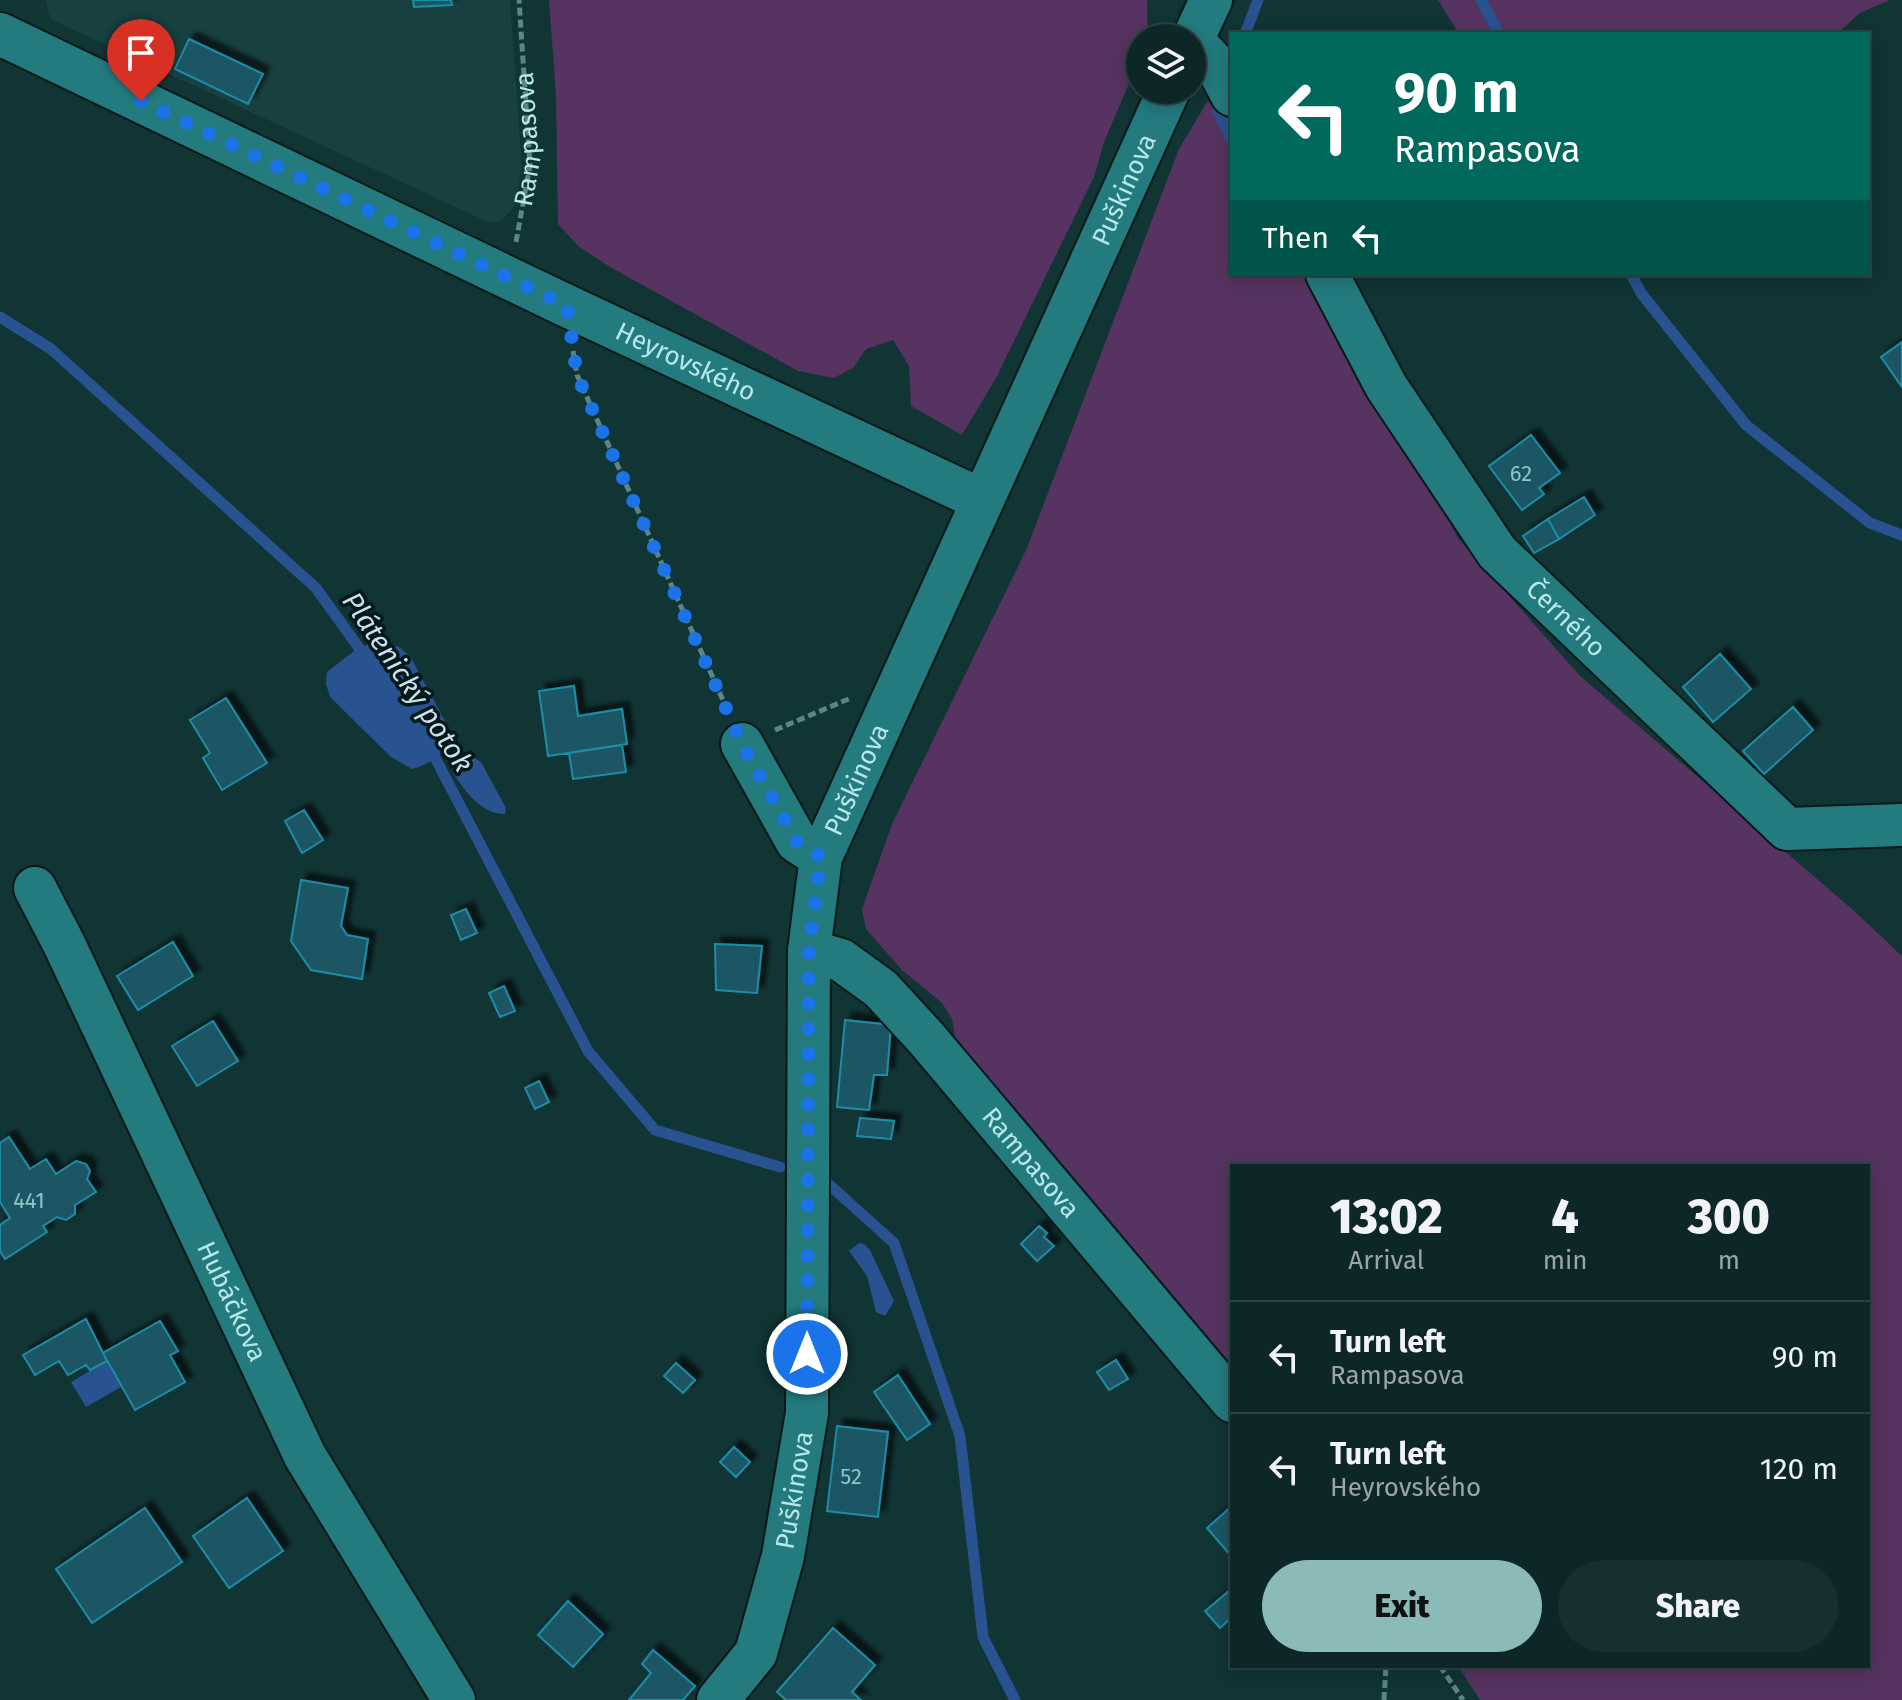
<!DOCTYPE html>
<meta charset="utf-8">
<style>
:root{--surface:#0d2728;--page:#162f30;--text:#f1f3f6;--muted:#9aa5a8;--line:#2d4445;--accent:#8bbbb9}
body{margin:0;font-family:"Fira Sans",sans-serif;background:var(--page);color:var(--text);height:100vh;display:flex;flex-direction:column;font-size:30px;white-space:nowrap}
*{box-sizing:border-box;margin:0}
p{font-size:26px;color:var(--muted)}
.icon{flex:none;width:44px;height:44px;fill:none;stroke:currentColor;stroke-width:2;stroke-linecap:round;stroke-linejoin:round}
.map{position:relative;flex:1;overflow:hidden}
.details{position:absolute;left:1230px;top:1164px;width:640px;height:504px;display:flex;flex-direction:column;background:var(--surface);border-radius:0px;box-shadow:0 4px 20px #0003,0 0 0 2px var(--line)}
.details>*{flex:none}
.guide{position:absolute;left:1230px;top:32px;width:640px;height:244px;border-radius:0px;box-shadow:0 4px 20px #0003,0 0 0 2px var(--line);background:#00695c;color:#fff;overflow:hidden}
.fabs{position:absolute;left:1126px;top:24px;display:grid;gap:16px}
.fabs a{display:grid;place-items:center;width:80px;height:80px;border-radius:50%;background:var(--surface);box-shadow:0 4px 20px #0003,0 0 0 2px var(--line);font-size:40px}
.pin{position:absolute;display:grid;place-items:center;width:68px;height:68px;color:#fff;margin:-82px -34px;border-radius:50% 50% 50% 0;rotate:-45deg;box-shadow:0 0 8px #0007}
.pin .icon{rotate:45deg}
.me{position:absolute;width:88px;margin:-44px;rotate:0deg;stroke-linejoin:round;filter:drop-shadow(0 0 6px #0008)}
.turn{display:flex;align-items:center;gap:28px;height:168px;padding:0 32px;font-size:36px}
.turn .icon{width:104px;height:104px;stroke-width:2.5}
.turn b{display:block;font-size:56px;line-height:68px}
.then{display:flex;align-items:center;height:76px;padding:0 32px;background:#0003;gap:16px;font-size:30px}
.eta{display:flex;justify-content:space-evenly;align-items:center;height:136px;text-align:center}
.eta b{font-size:48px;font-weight:800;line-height:56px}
.action{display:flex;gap:16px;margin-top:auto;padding:16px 32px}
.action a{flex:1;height:92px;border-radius:48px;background:var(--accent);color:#111;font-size:32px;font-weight:800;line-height:92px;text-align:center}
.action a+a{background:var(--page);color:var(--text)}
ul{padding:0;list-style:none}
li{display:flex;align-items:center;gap:24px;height:112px;padding:0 32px;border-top:2px solid var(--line)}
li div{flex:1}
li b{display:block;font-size:30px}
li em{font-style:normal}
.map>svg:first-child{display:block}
.built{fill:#184041}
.green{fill:#563360}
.water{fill:#295290}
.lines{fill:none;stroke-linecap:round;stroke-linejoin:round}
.stream{stroke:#295290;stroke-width:11}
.building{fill:#1f5463;stroke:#1f8da7;stroke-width:2;filter:url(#shadow)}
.street-casing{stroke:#0a1919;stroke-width:46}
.path{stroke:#5c8586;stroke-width:5;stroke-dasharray:8 4;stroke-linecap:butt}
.street{stroke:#237b7e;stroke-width:42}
.route{stroke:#1a73e8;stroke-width:14;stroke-dasharray:0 25.2}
.labels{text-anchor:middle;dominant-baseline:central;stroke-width:7;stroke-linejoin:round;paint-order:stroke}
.number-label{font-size:22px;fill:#91c3c8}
.street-label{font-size:26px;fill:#b7e8e9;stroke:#031a1b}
.water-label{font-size:28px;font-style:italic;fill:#d1ddef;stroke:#031a1b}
</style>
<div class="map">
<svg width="1902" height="1700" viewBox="0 0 1902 1700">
<defs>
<filter id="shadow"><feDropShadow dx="7" dy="-7" stdDeviation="2" flood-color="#0009"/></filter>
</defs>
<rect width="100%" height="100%" fill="#113435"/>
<path class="built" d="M 46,0 L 510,0 L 522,168 L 515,205 L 503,220 L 496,223 L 488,222 L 50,19 Z"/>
<path class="green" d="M 549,0 L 1147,0 L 1148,38 L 1140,38 L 1140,58 L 1104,142 L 1094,177 L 996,378 L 962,435 L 911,406 L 909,366 L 893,340 L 866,349 L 853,368 L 834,378 L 798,371 L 610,267 L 578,246 L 558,224 L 556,97 Z
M 1438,0 L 1890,0 L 1860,13 L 1837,34 L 1459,34 Z
M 1207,102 L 1223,103 L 1232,116 L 1232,274 L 1316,274 L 1458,538 L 1580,676 L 1852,909 L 1902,956 L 1902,1700 L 1480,1700 L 1458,1666 L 1868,1666 L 1868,1166 L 1232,1166 L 1232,1365 L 955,1037 L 952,1019 L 942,1003 L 902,970 L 866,929 L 862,909 L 892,824 L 1027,548 L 1179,149 Z"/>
<path class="water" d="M 375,641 L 399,647 L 410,656 L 453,736 C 444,754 431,764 412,769 L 391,757 L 330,697 L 326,684 L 327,672 L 354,651 Z
M 473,757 L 481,762 L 506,808 L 505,814 C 481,814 465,791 453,773 L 452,767 L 456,762 Z
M 859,1243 L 864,1244 L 870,1250 L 894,1301 L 885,1316 L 876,1312 L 867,1276 L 849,1251 Z
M 107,1361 L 121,1387 L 86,1407 L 71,1382 Z"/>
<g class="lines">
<path class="stream" d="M 1481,0 L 1499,34
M 1245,34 L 1258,0
M 1218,112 L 1232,141
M 1631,274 L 1641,293 L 1746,425 L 1870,523 L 1902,535
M 0,317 L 51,349 L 316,588 L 367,659
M 430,748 L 588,1051 L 655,1130 L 780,1167
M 824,1180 L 894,1243 L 960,1436 L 983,1637 L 1015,1700"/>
</g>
<path class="building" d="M 413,0 L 451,0 L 452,5 L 414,7 Z
M 189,39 L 263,74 L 248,104 L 175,69 Z
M 1902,342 L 1902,387 L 1881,357 Z
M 1531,435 L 1560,473 L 1539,488 L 1544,494 L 1522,510 L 1489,466 Z
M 1584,497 L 1595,515 L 1559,539 L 1548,519 Z
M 1548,519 L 1559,539 L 1534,553 L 1523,536 Z
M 1720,654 L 1751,689 L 1713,722 L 1683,687 Z
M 574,686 L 578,716 L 622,709 L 627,744 L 548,756 L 539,691 Z
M 226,698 L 267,763 L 222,790 L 203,758 L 210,753 L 190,720 Z
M 1793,707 L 1813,730 L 1764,774 L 1743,751 Z
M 622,745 L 626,772 L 573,779 L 569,753 Z
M 304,810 L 323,840 L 302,853 L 285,821 Z
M 301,880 L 348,888 L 341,926 L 347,935 L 368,939 L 362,979 L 311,970 L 291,941 Z
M 466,909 L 477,933 L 461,940 L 451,915 Z
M 173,942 L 193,976 L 138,1010 L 117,976 Z
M 715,944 L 762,946 L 757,993 L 716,990 Z
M 504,986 L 515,1011 L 500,1017 L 489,993 Z
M 845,1020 L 891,1025 L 887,1075 L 874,1075 L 869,1110 L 837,1107 Z
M 213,1021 L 238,1061 L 197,1086 L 172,1046 Z
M 539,1081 L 549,1102 L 535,1109 L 525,1088 Z
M 860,1118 L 894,1121 L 891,1139 L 857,1136 Z
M 9,1137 L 30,1169 L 46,1159 L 56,1174 L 76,1161 L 86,1164 L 90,1171 L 87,1179 L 96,1192 L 75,1205 L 75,1214 L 66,1220 L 57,1217 L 43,1226 L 47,1232 L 5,1259 L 0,1251 L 0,1225 L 10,1218 L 0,1202 L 0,1143 Z
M 1039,1226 L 1047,1233 L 1044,1237 L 1054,1246 L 1037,1261 L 1021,1244 Z
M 86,1319 L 107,1361 L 90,1370 L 86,1365 L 68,1375 L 59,1361 L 35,1375 L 23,1355 Z
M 160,1321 L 178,1351 L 170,1355 L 185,1382 L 135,1410 L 103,1353 Z
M 1116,1360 L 1128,1379 L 1109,1390 L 1097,1372 Z
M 676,1363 L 695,1380 L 683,1393 L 664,1376 Z
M 898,1375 L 930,1424 L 907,1440 L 874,1392 Z
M 837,1426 L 888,1432 L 878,1517 L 827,1511 Z
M 734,1447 L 750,1462 L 736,1477 L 720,1462 Z
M 247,1498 L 283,1551 L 229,1588 L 193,1536 Z
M 1232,1506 L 1232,1557 L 1207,1528 Z
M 145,1508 L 182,1562 L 92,1623 L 56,1569 Z
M 1230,1590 L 1232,1593 L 1232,1617 L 1220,1628 L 1205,1611 Z
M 568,1601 L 603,1634 L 573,1667 L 538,1635 Z
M 833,1628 L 875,1665 L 852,1692 L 861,1700 L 786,1700 L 777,1692 Z
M 653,1650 L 695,1686 L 683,1700 L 629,1700 L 651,1673 L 642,1664 Z"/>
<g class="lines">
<defs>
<g id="street">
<path id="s2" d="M 0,34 L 567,306 L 982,500"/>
<path d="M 1192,40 L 1216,65 L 1232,95"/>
<path d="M 1192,41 L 1211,0"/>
<path id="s3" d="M 1327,274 L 1386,386 L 1497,552 L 1787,829 L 1902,825"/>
<path d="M 742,744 L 797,842 L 821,857"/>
<path id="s4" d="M 35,888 L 64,944 L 305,1456 L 454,1700"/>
<path id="s5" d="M 809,951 L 841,960 L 881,989 L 926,1038 L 1232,1401"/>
<path id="s6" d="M 718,1700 L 756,1653 L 783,1556 L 807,1413 L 809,951 L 821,857 L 1169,90"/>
</g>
</defs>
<use href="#street" class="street-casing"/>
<g class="path">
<path id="s1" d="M 516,242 L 530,165 L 519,0"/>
<path d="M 573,351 L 577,375 L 727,709"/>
<path d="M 775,730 L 851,698"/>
<path d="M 1440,1666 L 1463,1700"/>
<path d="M 1384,1700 L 1386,1666"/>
</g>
<use href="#street" class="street"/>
</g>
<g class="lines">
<path class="route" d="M 141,101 L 567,306 L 577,375 L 742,744 L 797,842 L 821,857 L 809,951 L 807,1354"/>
</g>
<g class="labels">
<g class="number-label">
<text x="1521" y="473">62</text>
<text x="29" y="1200">441</text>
<text x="851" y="1476">52</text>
</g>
<g class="street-label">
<text stroke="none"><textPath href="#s1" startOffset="104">Rampasova</textPath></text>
<text stroke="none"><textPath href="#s6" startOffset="1596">Puškinova</textPath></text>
<text stroke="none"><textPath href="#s2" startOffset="760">Heyrovského</textPath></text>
<text stroke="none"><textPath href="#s3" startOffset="422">Černého</textPath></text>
<text stroke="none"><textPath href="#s6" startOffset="948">Puškinova</textPath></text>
<text stroke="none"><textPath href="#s5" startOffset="312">Rampasova</textPath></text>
<text stroke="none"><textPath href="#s4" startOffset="458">Hubáčkova</textPath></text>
<text stroke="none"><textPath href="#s6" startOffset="228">Puškinova</textPath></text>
</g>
<g class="water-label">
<text transform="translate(408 682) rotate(56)">Plátenický potok</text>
</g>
</g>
</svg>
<div class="fabs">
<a><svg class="icon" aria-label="layers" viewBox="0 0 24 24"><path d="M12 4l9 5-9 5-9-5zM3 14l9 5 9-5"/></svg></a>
</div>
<div class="pin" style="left:141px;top:101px;background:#d93025"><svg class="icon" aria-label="arrive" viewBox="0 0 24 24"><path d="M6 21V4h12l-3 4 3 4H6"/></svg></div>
<svg class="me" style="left:807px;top:1354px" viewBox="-20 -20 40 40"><circle r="17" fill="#1a73e8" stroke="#fff" stroke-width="3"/><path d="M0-11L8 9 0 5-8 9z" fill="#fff"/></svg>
<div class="guide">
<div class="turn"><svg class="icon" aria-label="left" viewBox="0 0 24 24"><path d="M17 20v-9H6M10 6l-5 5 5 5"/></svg><div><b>90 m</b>Rampasova</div></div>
<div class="then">Then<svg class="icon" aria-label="left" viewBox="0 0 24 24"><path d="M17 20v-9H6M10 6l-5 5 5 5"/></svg></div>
</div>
<section class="details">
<div class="eta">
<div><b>13:02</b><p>Arrival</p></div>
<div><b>4</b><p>min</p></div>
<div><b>300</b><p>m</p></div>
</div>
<ul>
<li><svg class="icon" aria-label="left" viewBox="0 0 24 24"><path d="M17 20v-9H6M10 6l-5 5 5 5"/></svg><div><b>Turn left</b><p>Rampasova</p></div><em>90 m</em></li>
<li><svg class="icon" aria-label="left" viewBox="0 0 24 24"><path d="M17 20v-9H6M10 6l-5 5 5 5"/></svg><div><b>Turn left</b><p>Heyrovského</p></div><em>120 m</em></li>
</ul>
<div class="action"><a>Exit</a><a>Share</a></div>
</section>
</div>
